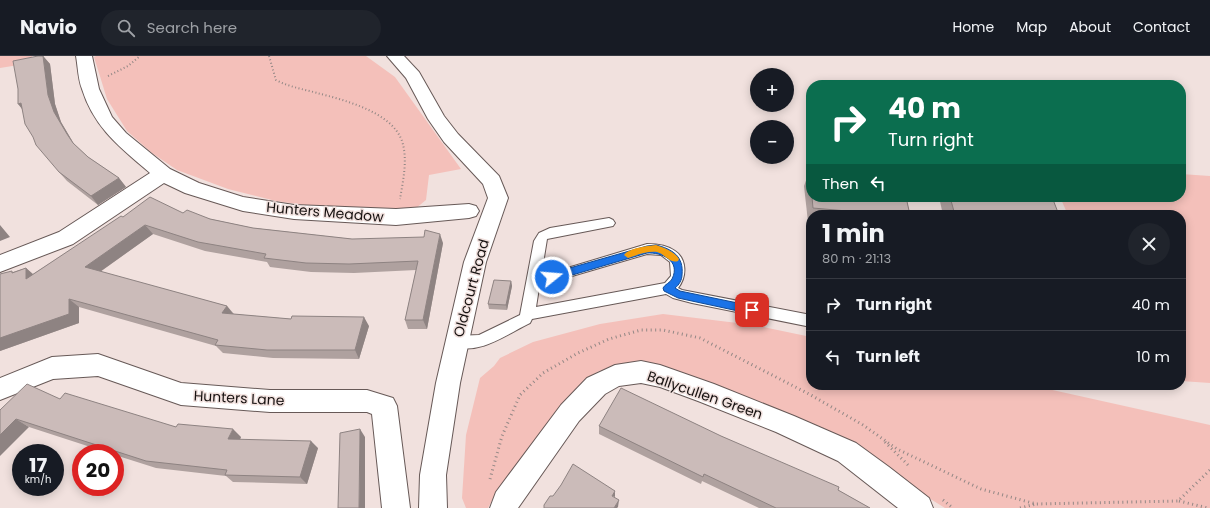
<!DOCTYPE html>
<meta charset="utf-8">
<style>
:root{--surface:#171b24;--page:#20242c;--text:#f1f3f6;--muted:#9ea1a6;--line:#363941}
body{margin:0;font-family:Poppins,sans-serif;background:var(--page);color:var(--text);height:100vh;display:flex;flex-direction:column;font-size:15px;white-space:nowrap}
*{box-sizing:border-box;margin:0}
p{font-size:13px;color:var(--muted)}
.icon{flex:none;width:22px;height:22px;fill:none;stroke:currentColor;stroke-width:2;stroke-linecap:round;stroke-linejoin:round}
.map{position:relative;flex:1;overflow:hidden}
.sheet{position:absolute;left:806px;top:154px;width:380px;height:180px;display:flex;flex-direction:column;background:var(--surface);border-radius:16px;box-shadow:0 2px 10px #0003}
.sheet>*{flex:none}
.hud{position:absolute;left:806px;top:24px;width:380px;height:122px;border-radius:16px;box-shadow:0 2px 10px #0003;background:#0b6e4f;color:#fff;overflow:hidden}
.controls{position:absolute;left:750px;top:12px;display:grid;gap:8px}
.controls a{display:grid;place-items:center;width:44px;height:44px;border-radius:50%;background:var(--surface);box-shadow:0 2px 10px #0003;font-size:20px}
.speed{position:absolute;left:12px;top:388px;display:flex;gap:8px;font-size:20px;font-weight:700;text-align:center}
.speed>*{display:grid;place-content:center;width:52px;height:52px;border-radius:50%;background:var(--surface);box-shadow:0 2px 10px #0003;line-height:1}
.speed small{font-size:10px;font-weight:400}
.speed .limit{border:6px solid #d22;background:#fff;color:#111}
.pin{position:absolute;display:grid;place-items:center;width:34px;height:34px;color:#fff;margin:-17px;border-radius:8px;box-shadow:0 2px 6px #0006}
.me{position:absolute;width:44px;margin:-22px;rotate:73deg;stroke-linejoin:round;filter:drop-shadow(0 0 3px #0008)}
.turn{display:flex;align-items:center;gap:14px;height:84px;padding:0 16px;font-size:18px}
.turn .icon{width:52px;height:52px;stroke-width:2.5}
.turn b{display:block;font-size:28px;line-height:34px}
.then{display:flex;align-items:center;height:38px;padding:0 16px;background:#0003;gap:8px;font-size:15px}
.round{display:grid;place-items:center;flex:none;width:42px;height:42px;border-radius:21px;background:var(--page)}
.summary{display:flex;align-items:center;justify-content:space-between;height:68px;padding:0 16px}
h1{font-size:24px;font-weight:700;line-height:30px}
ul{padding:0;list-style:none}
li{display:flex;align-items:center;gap:12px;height:52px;padding:0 16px;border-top:1px solid var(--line)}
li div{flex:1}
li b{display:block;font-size:15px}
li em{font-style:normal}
header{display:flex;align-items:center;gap:24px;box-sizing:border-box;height:56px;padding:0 20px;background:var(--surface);border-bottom:1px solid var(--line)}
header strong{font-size:19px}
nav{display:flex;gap:22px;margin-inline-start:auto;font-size:14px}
.search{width:280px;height:36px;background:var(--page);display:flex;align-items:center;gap:10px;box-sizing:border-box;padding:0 14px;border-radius:22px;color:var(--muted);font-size:15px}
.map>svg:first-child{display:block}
.green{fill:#f4c0ba}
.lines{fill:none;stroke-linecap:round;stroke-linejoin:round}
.lane-casing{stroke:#675957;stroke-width:2}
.street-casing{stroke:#675957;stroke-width:2}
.secondary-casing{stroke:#675957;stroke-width:2}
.path-far1{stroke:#928785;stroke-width:2;stroke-dasharray:1 2.5;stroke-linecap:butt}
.path{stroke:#928785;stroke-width:3;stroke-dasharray:1 3.5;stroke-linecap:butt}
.lane{fill:#fff;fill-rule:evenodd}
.street{fill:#fff;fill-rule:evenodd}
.secondary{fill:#fff;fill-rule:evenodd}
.wall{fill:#afa19f}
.shaded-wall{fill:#8e8382}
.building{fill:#cbbbb9;stroke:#8e8382}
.route{fill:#1a73e8;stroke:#114b97}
.slow{fill:#f59e0b}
.labels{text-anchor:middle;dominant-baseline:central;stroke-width:3;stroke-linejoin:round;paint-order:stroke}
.street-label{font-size:14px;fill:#171211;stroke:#f1e1de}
</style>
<header>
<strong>Navio</strong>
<div class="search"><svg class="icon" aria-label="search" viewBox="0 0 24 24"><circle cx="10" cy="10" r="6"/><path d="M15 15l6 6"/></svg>Search here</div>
<nav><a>Home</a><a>Map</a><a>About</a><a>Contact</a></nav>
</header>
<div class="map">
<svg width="1210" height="452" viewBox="0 0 1210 452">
<rect width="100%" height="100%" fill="#f1e1de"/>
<path class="green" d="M 0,0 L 32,0 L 31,7 L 0,12 Z
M 96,0 L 366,0 L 395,21 L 461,113 L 429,119 L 426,144 L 415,153 L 368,155 L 318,151 L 276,145 L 228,133 L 177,114 L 152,97 L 127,75 L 107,43 L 94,1 Z
M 1181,118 L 1210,120 L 1210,327 L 1181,325 L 1181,159 L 1068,159 L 1060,141 L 1181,141 Z
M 663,258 L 754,269 L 811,281 L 811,329 L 1030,329 L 1210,369 L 1210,452 L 945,452 L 911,431 L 867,395 L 851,386 L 632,308 L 599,315 L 584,324 L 495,439 L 488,452 L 466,452 L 462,442 L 466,379 L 480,322 L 494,310 L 500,302 L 533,286 L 600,268 Z"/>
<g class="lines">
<defs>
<path id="lane" d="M 609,162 L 613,164 L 615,167 L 613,170 L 547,183 L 541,220 L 647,188 C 656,188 667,189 675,195 C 687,203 687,221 678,232 L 682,234 L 811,259 L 811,271 L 692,247 L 673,242 L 666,238 L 532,263 L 530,267 C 507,278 479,300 452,290 L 450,286 L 452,282 L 457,280 L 479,279 L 520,259 L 534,185 L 539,177 L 550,172 ZM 647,198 L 661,199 L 670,206 L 671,220 L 665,227 L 536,251 L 539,232 L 555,225 Z"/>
<path id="street" d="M 76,0 L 92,0 L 99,33 L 112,61 L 126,77 L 170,113 L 199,127 L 243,141 L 294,149 L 396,153 L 469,148 L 476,150 L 479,155 L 476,160 L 469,162 L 396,169 L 294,163 L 243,155 L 185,137 L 164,127 L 73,188 L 0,216 L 0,199 L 59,176 L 150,117 C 121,92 94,72 82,33 C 78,23 78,11 76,0 Z
M 98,298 L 181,327 L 270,334 L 367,334 L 393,342 L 397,350 L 410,452 L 382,452 L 372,358 L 367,356 L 270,356 L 181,349 L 98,320 L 53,323 L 0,344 L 0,322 L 52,301 Z
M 641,305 L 660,309 L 714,328 L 794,360 L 856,387 L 889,411 L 929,442 L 933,452 L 898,452 L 838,405 L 776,376 L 698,345 L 660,331 L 641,327 L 619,330 L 605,338 L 579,365 L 518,452 L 490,452 L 496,436 L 561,349 L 587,322 L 615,309 Z"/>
<path id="secondary" d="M 387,0 L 404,0 L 419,16 L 444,60 L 458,78 L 499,120 L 508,142 L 486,206 L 460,327 L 446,419 L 447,452 L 419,452 L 420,419 L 436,327 L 464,206 L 488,142 L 483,128 L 444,86 L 428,63 L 406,22 Z"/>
</defs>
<use href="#lane" class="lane-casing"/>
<use href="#street" class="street-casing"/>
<use href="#secondary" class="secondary-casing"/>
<path class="path-far1" d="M 269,0 L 276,24 C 289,31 303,33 317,37 C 344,44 392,56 402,85 C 408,103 403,125 400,143
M 108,20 L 128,10 L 140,0"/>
<path class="path" d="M 885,386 L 909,410
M 490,423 L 502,380 L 520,339 L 543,317 L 578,297 L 609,283 L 641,274 L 663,274 L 700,282 L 809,338 L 863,369 L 897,393 L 981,433 L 1036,448 L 1178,445 L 1210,414
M 943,444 L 953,452
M 1179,445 L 1208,452
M 1020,452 L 1036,448"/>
<use href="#lane" class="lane"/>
<use href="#street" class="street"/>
<use href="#secondary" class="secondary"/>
</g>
<path class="wall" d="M 38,0 L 43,0 L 50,8 L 55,48 L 61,66 L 74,88 L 88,101 L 119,122 L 126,131 L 98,149 L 67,125 L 59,116 L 18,33 Z
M 809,116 L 811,116 L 811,141 L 906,141 L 910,159 L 811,159 L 811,166 L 808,166 L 804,130 Z
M 939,141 L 1052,141 L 1059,159 L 943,159 Z
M 183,157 L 253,172 L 352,183 L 443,187 L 427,273 L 408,273 L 405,264 L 416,214 L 354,217 L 311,216 L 270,211 L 267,206 L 205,195 L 153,178 L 100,216 L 227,250 L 234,258 L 369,270 L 359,303 L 273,302 L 223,297 L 216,290 L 79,251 L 79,267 L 0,295 L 0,218 L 13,216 L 26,212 L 33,218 L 123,161 Z
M 511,225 L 512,230 L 507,254 L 489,253 L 488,248 Z
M 60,343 L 176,371 L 241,381 L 240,384 L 318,392 L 307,428 L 233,426 L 226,420 L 156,412 L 115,399 L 115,397 L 109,397 L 29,371 L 0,354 Z
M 599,370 L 721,380 L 838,434 L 870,452 L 759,452 L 702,425 L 701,428 L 599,378 Z"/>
<path class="shaded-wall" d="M 43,0 L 50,8 L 55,48 L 61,66 L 74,88 L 80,96 L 67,78 L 54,56 L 48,39 Z
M 21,47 L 26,58 L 18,48 Z
M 119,122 L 126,131 L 98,149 L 91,140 Z
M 0,169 L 10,181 L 0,185 Z
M 145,169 L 153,178 L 94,220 L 85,211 Z
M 440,178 L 443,187 L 427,273 L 423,264 Z
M 26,212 L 36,221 L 26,223 Z
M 511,225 L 512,230 L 507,254 L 506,249 Z
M 69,243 L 79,251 L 79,267 L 0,295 L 0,282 Z
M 227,250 L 234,259 L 222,257 Z
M 364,261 L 369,270 L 359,303 L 355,294 Z
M 16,363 L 29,371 L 0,400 L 0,379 Z
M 233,373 L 241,381 L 236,391 L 228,383 Z
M 360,373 L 365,381 L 365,452 L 359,452 Z
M 311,385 L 318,392 L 307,428 L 300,421 Z
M 615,435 L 615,441 L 612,440 Z
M 619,444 L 618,451 L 617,452 L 614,452 Z"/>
<path class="building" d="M 38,0 L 43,0 L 48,39 L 54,56 L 67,78 L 73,87 L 88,101 L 119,122 L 91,140 L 59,116 L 36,89 L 33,81 L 25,68 L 21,47 L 18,48 L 18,33 L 13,5 Z
M 809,116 L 811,116 L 811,134 Z
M 150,141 L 183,157 L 187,154 L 210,163 L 253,172 L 352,183 L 424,181 L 425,174 L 440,178 L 423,264 L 405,264 L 418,205 L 349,208 L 306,207 L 264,202 L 266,198 L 198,186 L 145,169 L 85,211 L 227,250 L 222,257 L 291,263 L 292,260 L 364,261 L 355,294 L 267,294 L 215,289 L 218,284 L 69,243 L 69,258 L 0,282 L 0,218 L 12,215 L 12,217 L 26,212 L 26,223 L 121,160 L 123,161 Z
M 812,141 L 906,141 L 910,159 L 892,159 L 813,152 Z
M 950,141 L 1052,141 L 1059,159 L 955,159 Z
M 494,224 L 511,225 L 506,249 L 488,248 Z
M 27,328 L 60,343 L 65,337 L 176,371 L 178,368 L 233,373 L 228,383 L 311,385 L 300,421 L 225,419 L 227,414 L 146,405 L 16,363 L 0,379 L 0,354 Z
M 621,332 L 721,380 L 839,431 L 838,434 L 870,452 L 776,452 L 704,418 L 703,421 L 599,370 Z
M 360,373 L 359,452 L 338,452 L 340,377 Z
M 573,408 L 615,435 L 612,440 L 619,444 L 614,452 L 544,452 L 544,449 L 550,440 L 553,440 L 561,429 Z"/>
<path class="route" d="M 656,189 C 672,193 684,200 682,219 C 682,224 679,229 675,232 L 680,235 L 752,250 L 755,251 L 756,254 L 755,256 L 752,258 L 678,242 L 664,235 L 663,232 C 665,228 670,227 672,223 C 681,205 662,196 647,197 L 552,225 L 548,221 L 552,217 L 647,190 Z"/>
<path class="slow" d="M 656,189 C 664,192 674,195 679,203 L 678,205 C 670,208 665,198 657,196 C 647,195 637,199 628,202 L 624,199 C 629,192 647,190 656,189 Z"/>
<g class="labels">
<g class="street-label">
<text transform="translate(325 156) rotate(5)">Hunters Meadow</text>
<text transform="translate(471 232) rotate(-75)">Oldcourt Road</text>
<text transform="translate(705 339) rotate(19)">Ballycullen Green</text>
<text transform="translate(239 342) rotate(3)">Hunters Lane</text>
</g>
</g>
</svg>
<div class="controls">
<a>+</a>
<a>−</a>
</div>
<div class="speed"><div>17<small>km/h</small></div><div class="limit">20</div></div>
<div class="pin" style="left:752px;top:254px;background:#d93025"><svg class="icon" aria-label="arrive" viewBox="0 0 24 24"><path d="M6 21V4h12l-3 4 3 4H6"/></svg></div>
<svg class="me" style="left:552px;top:221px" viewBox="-20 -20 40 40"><circle r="17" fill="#1a73e8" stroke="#fff" stroke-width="3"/><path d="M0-11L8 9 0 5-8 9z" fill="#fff"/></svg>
<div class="hud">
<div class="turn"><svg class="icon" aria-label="right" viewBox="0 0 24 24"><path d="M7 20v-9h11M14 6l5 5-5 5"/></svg><div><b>40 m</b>Turn right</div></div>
<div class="then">Then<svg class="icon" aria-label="left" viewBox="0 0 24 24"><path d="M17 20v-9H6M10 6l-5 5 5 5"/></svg></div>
</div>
<section class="sheet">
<div class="summary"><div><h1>1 min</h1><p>80 m · 21:13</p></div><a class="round"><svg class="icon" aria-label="close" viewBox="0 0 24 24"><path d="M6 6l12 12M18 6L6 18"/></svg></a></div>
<ul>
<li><svg class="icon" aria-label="right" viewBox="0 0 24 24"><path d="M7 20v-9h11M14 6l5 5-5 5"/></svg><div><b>Turn right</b></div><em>40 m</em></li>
<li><svg class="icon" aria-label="left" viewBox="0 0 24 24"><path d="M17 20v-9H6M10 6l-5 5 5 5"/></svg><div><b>Turn left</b></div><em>10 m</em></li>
</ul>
</section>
</div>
